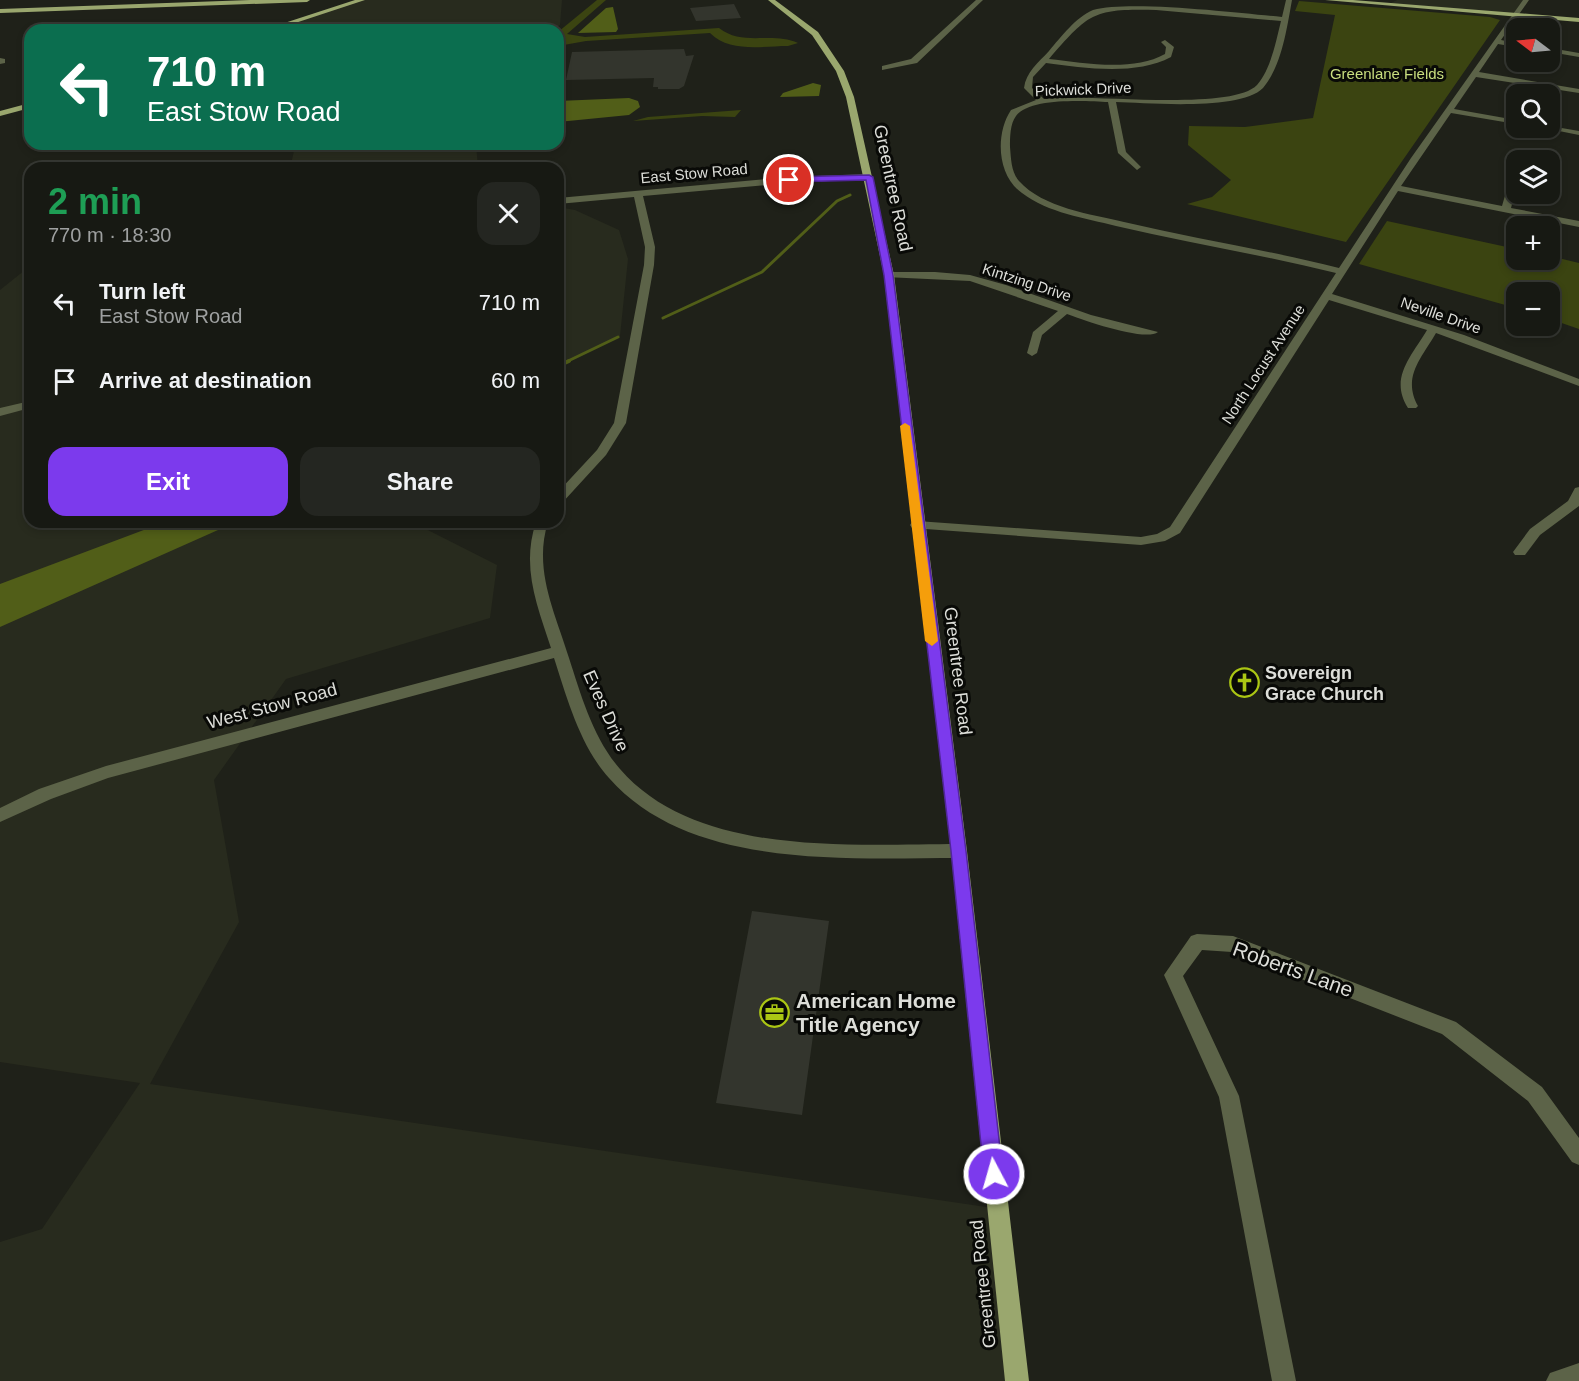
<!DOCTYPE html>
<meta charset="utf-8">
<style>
:root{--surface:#171913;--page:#242621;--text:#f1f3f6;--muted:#9ea0a0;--line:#363833;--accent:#7c3aed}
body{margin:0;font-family:Helvetica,sans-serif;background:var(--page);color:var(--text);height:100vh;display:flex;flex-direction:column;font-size:22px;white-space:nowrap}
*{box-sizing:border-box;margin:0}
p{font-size:20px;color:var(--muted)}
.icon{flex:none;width:33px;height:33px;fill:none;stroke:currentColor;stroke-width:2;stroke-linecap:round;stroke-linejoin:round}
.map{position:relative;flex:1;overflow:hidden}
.panel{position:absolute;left:24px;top:162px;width:540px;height:366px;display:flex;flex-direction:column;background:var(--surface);border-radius:18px;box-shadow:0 3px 9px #0003,0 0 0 2px var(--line)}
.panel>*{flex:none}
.banner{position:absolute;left:24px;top:24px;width:540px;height:126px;border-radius:18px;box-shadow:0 3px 9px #0003,0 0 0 2px var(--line);background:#0b6e4f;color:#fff;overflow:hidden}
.needle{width:39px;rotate:286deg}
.buttons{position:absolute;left:1506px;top:18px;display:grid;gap:12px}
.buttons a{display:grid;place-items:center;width:54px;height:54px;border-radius:12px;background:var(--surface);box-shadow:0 3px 9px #0003,0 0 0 2px var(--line);font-size:30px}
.pin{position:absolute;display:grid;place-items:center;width:51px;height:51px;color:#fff;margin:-26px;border:3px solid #fff;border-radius:50%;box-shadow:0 2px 6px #0007}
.me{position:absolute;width:66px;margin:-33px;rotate:354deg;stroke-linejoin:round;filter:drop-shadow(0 0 4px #0008)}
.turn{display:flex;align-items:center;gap:21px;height:126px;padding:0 24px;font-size:27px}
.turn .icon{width:78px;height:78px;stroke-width:2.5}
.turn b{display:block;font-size:42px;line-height:51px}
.round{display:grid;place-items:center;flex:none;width:63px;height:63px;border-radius:18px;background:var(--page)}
.summary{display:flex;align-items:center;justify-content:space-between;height:102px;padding:0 24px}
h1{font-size:36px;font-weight:800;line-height:45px;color:#1e9e55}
.cta{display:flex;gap:12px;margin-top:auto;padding:12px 24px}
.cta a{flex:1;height:69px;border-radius:18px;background:var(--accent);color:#fff;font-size:24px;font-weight:800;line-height:69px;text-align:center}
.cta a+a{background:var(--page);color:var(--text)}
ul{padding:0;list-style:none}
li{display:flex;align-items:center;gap:18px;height:78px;padding:0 24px}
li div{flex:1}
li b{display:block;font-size:22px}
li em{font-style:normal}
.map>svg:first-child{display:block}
.built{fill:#282b1e}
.green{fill:#3b4411}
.water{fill:#515e18}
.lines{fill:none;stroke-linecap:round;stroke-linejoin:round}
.stream-far1{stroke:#515e18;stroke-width:3}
.stream{stroke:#515e18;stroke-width:4}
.building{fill:#33352d}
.minor{fill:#5c6348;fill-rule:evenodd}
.major{fill:#9aa76e;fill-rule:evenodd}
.route{fill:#7c3aed;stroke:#51269a;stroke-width:1.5}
.slow{fill:#f59e0b}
.labels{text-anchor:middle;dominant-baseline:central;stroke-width:6;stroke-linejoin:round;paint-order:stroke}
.far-park-label{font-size:15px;fill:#c9de7f;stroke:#090a07}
.far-street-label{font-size:15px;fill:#ddded9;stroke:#090a07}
.street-label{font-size:18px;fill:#ddded9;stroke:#090a07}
.poi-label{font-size:18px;font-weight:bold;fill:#ddded9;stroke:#090a07;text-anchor:start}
.near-street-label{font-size:21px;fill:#ddded9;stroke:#090a07}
.near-poi-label{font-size:21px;font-weight:bold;fill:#ddded9;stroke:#090a07;text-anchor:start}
</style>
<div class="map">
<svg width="1579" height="1381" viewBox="0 0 1579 1381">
<rect width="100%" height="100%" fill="#1f2119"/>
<path class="built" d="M 362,0 L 562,0 L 560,25 L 554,30 L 267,30 Z
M 1397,0 L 1526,0 L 1516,15 L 1387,5 Z
M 376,144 L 476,144 L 478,168 L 290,168 L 294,151 Z
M 558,207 L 575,210 L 619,230 L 628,259 L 620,336 L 558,365 Z
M 30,266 L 30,522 L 412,522 L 497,565 L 490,618 L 286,679 L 214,780 L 239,922 L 150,1084 L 993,1208 L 1014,1381 L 0,1381 L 0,1242 L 42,1229 L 140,1083 L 0,1062 L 0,290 Z"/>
<path class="green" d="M 597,0 L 606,0 L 567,34 L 585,37 L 719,28 C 743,47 772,31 798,43 L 788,46 C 762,46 730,53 710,33 L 586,41 L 558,46 L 558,32 Z
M 1299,1 L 1490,17 L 1500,20 L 1346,242 L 1187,204 L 1212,197 L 1231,180 L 1188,145 L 1189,126 L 1245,127 L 1313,118 L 1335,15 L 1295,11 Z
M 741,110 L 735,117 L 702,116 L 633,121 L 648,117 Z
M 1387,221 L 1516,249 L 1516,260 L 1550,260 L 1550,256 L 1579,263 L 1579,329 L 1550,319 L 1550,292 L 1516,292 L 1516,308 L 1359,264 Z"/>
<path class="water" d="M 613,7 L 618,29 L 616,32 L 578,33 L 606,8 Z
M 813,83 L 821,85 L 819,96 L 780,97 L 783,93 Z
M 629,98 L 638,101 L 640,107 L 629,115 L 558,122 L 558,101 Z
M 165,522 L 236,522 L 0,627 L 0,584 Z"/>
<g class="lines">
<path class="stream-far1" d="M 663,318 L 762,272 L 837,201 L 850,195
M 566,362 L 618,337"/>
<path class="stream" d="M 558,366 L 569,361"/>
</g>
<path class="building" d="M 734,4 L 741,18 L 696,21 L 690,8 Z
M 684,49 L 686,56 L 694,55 L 684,86 L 679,89 L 658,89 L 658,87 L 653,87 L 654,78 L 566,80 L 572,52 Z
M 752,911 L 829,921 L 802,1115 L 716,1103 Z"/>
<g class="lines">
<path class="minor" d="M 976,0 L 983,0 L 917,63 L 882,70 L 882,66 L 911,59 Z
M 1286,0 L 1292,0 C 1287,27 1282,66 1263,88 C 1241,111 1148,103 1116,102 L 1126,152 L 1141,167 L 1137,170 L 1118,153 L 1108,102 C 1087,101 1030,97 1016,116 C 1010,124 1010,137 1010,147 C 1011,158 1011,172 1019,181 C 1043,208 1091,214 1124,222 C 1196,239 1268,250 1339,268 L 1411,158 L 1523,0 L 1529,0 L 1501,40 L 1516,43 L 1516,47 L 1498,44 L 1479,72 L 1579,89 L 1579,93 L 1476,77 L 1454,109 L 1516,120 L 1516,124 L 1451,113 L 1401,186 L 1502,206 L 1510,178 L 1507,174 L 1511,171 L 1516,174 L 1516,189 L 1511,208 L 1579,221 L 1579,227 L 1398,191 L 1332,294 L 1464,335 L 1579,379 L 1579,386 L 1436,333 C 1421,359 1402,377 1418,406 L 1416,408 L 1408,408 C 1389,378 1411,357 1427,330 L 1329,300 L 1180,533 L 1165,541 L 1141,545 L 912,528 L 910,525 L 912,522 L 917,521 L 1141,537 L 1157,534 L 1170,527 L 1336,273 C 1263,255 1189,243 1116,226 C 1085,218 1048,213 1022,193 C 997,176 995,134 1011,110 L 1036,100 L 1024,88 C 1026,72 1038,63 1049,51 C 1061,37 1076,17 1093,10 C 1131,0 1237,13 1282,17 ZM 1156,10 L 1281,21 C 1276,41 1271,69 1257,85 C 1231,112 1086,93 1044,99 L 1032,88 L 1033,77 L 1046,63 C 1084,68 1135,76 1171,57 L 1174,47 L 1165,40 L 1161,42 L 1166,47 L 1165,54 C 1133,72 1084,63 1049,59 C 1090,12 1093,9 1156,10 Z
M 132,22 L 149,28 L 150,30 L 140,30 L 130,25 Z
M 1550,48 L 1579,53 L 1579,57 L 1550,52 Z
M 0,58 L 5,59 L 5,63 L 0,64 Z
M 1550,126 L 1579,131 L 1579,135 L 1544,128 Z
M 869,174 L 873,177 L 872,179 L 789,183 L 643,196 L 655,247 L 654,265 L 626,423 L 606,455 L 562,503 L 558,504 L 558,492 L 597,450 L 614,423 L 644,265 L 645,247 L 634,197 L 558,204 L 558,198 L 789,177 Z
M 889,272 L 935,272 L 970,275 L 1006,285 L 1091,315 L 1158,332 C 1145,342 1083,320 1067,314 L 1042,335 L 1037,353 L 1032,356 L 1027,353 L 1033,332 L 1058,311 L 970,281 L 885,277 L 884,275 Z
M 30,401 L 30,408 L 0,416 L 0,408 Z
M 1579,487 L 1579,506 L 1540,535 L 1525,555 L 1515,555 L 1513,552 L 1530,529 L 1568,501 L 1575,488 Z
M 536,522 L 548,522 C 533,570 555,612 569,658 C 581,695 593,738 620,769 C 697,858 852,844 959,844 L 965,846 L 967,851 L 965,856 L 959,858 C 847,858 690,870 609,778 C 580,746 567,698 554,658 L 108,778 L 51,799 L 0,822 L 0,808 L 39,789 L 106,766 L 551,648 C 537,605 521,567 536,522 Z
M 1197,934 L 1233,936 L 1456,1022 L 1542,1087 L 1579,1138 L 1579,1165 L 1572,1162 L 1528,1101 L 1442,1034 L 1232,952 L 1202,950 L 1183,976 L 1239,1096 L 1296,1381 L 1272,1381 L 1219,1097 L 1164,975 L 1191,936 Z
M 1579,1363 L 1579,1381 L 1546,1381 L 1550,1373 Z"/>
<path class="major" d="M 250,0 L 310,0 L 307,2 L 0,13 L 0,9 Z
M 355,0 L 365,0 L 274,30 L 263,30 Z
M 768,0 L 775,0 L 818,32 L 844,71 L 854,97 L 894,275 L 967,851 L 1029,1381 L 1005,1381 L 951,851 L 884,275 L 846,97 L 836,71 L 812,35 Z
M 1325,0 L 1353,0 L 1579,18 L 1579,22 Z
M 30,103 L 30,108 L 0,116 L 0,111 Z"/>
</g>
<path class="route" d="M 869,175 L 873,177 L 893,275 L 966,851 L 1003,1174 L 1001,1181 L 994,1183 L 987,1181 L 984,1174 L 951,851 L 884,275 L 866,180 L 789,182 L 785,180 L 789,177 Z"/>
<path class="slow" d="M 905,423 L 910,426 L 938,641 L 932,646 L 925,641 L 900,426 Z"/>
<defs>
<symbol id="church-ring" viewBox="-11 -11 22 22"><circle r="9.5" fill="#090a07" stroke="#abc614" stroke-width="1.5"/><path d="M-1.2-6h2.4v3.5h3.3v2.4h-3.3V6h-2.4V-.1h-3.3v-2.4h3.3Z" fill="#abc614"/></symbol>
<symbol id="office-ring" viewBox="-11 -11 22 22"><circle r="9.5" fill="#090a07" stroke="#abc614" stroke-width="1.5"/><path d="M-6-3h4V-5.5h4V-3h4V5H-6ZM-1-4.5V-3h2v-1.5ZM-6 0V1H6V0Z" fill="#abc614"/></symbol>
</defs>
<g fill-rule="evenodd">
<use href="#church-ring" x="1228" y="666" width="33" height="33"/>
<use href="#office-ring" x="758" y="996" width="33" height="33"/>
</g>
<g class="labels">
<g class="far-park-label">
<text x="1387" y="73">Greenlane Fields</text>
</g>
<g class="far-street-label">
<text transform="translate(1083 89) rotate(-2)">Pickwick Drive</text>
<text transform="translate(694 173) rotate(-5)">East Stow Road</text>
<text transform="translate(1027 282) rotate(18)">Kintzing Drive</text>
<text transform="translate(1441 315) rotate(19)">Neville Drive</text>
<text transform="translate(1263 364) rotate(-57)">North Locust Avenue</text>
</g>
<g class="street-label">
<text transform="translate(893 188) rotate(78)">Greentree Road</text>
<text transform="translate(958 671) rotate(83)">Greentree Road</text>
<text transform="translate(272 706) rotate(-15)">West Stow Road</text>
<text transform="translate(606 711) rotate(66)">Eves Drive</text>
<text transform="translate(983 1284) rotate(-96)">Greentree Road</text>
</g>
<g class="poi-label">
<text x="1265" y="673">Sovereign<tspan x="1265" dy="21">Grace Church</tspan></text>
</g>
<g class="near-street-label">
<text transform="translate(1293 969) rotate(20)">Roberts Lane</text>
</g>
<g class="near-poi-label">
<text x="796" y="1000">American Home<tspan x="796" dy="24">Title Agency</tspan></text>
</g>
</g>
</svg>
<div class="buttons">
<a><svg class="needle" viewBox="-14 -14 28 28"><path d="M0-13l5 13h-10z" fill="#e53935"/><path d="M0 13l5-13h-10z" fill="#9ea0a0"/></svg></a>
<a><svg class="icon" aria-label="search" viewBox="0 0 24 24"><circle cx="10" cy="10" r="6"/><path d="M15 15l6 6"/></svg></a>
<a><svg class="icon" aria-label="layers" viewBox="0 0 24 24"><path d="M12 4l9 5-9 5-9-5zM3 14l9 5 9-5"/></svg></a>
<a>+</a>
<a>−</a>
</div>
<div class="pin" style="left:789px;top:180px;background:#d93025"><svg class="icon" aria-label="arrive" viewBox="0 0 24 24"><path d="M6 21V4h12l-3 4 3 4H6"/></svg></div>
<svg class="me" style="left:994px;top:1174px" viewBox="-20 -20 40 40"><circle r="17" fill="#7c3aed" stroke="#fff" stroke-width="3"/><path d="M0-11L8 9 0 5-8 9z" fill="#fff"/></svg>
<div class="banner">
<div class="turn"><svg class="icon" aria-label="left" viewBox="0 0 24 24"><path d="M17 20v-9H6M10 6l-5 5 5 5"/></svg><div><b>710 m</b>East Stow Road</div></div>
</div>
<section class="panel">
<div class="summary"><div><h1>2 min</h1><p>770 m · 18:30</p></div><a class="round"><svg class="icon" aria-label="close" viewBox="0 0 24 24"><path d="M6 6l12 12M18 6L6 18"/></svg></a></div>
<ul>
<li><svg class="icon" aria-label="left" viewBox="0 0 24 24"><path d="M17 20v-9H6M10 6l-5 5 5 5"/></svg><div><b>Turn left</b><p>East Stow Road</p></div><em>710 m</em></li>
<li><svg class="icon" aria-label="arrive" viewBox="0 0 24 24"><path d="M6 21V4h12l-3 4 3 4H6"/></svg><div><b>Arrive at destination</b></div><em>60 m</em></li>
</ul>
<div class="cta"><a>Exit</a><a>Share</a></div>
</section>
</div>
